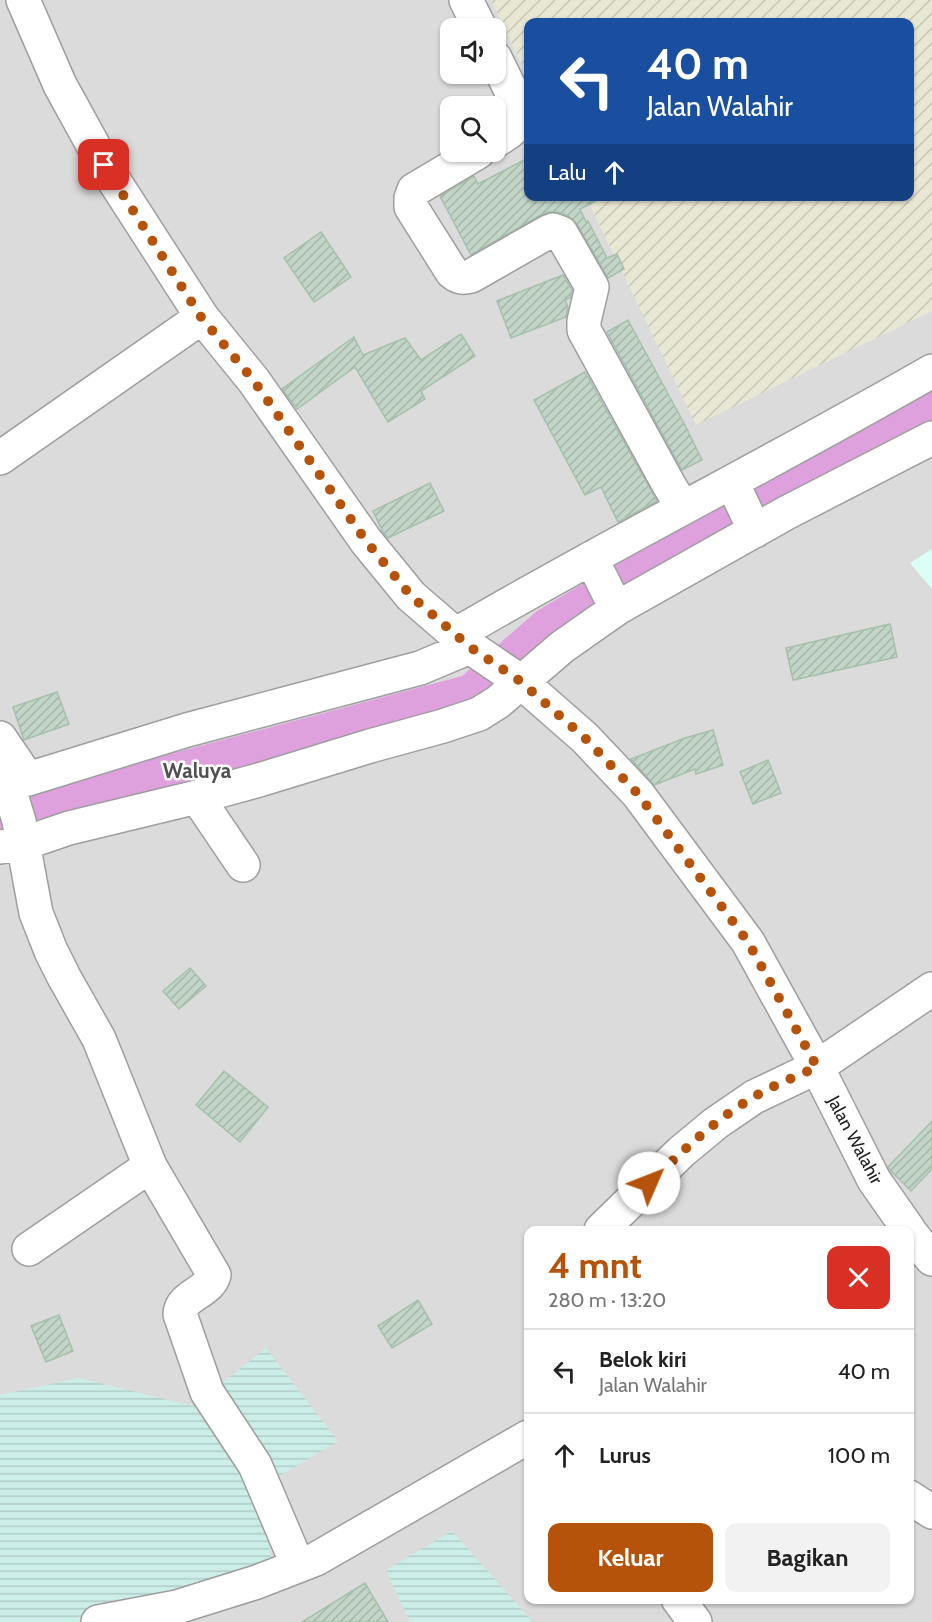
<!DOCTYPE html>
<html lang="id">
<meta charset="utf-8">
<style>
:root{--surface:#fff;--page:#f2f2f2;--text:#222;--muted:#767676;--line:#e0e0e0;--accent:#b45309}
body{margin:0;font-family:Cabin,sans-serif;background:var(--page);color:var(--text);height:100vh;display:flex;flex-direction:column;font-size:22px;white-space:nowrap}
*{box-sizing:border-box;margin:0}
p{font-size:20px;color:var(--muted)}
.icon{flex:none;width:33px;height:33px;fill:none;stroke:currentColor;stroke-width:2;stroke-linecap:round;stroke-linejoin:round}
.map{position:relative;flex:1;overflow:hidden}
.drawer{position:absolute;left:524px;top:1226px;width:390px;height:378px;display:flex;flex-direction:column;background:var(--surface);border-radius:12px;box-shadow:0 2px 4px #0004}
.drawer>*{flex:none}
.banner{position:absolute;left:524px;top:18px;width:390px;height:183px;border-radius:12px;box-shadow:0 2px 4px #0004;background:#1a4fa0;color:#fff;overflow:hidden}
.controls{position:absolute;left:440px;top:18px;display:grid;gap:12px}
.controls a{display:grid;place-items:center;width:66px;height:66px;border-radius:12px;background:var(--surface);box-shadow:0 2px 4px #0004;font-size:30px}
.pin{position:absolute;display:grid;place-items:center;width:51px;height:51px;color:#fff;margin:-26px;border-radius:12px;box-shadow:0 3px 9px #0006}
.me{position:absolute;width:66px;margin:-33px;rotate:46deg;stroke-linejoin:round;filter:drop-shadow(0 0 4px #0008)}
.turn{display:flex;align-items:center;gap:21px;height:126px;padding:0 24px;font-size:27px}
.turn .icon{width:78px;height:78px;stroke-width:2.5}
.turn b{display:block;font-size:42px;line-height:51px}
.then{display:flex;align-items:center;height:57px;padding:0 24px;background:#0003;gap:12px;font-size:22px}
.round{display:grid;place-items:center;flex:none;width:63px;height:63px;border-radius:12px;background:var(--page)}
.overview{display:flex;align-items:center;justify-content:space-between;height:102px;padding:0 24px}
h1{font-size:36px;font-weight:800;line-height:45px;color:var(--accent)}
.primary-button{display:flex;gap:12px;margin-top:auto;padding:12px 24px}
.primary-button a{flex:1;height:69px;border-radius:12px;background:var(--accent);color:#fff;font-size:24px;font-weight:800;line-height:69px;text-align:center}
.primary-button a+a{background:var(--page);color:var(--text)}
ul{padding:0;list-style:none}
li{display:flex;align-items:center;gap:18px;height:84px;padding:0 24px;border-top:2px solid var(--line)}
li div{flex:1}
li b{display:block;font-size:22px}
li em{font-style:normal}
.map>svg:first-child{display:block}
.residential{fill:#dadbda;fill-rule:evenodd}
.industrial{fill:url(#industrial-furrows)}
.education{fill:#dbfff7}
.farmland{fill:url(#farmland-rules)}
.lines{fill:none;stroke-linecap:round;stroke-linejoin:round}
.canal{stroke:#dea1de;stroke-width:33}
.building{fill:url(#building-hatch);stroke:#a4c1aa;stroke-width:1.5}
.minor-casing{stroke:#9e9e9e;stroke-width:36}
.minor{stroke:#fff;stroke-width:33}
.route{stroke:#b45309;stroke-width:10;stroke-dasharray:0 18}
.labels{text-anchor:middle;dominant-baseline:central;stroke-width:5;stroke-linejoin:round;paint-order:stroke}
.street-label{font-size:18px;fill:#1d1d1d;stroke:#fff}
.quarter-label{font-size:21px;font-weight:bold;fill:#505050;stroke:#fff}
</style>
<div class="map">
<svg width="932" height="1622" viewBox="0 0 932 1622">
<defs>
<pattern id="industrial-furrows" width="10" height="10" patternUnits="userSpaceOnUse" patternTransform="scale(1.5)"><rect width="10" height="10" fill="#e8e7d4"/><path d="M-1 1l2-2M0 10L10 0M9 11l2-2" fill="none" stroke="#c7c6b6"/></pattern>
<pattern id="farmland-rules" width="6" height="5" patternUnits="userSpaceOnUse" patternTransform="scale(1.5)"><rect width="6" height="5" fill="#cceee9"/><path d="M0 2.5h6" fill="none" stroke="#afccc7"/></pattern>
<pattern id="building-hatch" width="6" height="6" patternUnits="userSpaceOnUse" patternTransform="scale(1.5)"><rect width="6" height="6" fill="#c2d5c6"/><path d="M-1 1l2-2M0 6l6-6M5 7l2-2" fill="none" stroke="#a6b6aa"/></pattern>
</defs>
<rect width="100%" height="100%" fill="#e2efe8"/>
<path class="residential" d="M 0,0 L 491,0 L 528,77 L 528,196 L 586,197 L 696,424 L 932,311 L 932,1622 L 0,1622 ZM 450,28 L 495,28 L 495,74 L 450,74 ZM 450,106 L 495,106 L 495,152 L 450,152 ZM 528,1230 L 909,1230 L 909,1599 L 528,1599 Z"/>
<path class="industrial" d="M 491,0 L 932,0 L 932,311 L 696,425 L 586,197 L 909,196 L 909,22 L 528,22 L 528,77 Z"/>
<path class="education" d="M 932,549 L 932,589 L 910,563 Z"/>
<path class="farmland" d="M 266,1348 L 338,1441 L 258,1489 L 272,1561 L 76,1622 L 0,1622 L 0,1395 L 79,1378 L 193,1406 Z
M 452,1531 L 533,1622 L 410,1622 L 386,1570 Z"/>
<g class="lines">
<path class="canal" d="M 0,820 L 77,796 L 470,691 L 546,625 L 663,555 L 932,407"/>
</g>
<path class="building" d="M 528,158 L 528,196 L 605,196 L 580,209 L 586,222 L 588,221 L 607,258 L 617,254 L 624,269 L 608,278 L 577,224 L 568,216 L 559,212 L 547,212 L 541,215 L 471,255 L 440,196 L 474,176 L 478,184 Z
M 321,232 L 351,277 L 314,302 L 284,258 Z
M 563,275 L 572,290 L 570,298 L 565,300 L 568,307 L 566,317 L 511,338 L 497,301 Z
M 628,320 L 686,427 L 702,460 L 682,470 L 607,332 Z
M 461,334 L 475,356 L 421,391 L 425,399 L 388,422 L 355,367 L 297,409 L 282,389 L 354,337 L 363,355 L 405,338 L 421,360 Z
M 585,372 L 657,501 L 618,522 L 601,487 L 585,495 L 534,400 Z
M 430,483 L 444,511 L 388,538 L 383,532 L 373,511 Z
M 890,624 L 897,657 L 793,680 L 786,648 Z
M 57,692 L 69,724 L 24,740 L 13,707 Z
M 713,730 L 723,765 L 696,774 L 695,769 L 654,785 L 631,759 L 685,738 Z
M 768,760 L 781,793 L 753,804 L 740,772 Z
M 190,968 L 206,986 L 179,1009 L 163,991 Z
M 224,1071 L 268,1107 L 240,1142 L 196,1105 Z
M 932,1121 L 932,1169 L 911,1191 L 891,1171 L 888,1167 Z
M 418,1300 L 432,1324 L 392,1348 L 378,1326 Z
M 59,1315 L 73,1351 L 46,1362 L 31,1326 Z
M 365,1583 L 388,1622 L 302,1622 Z"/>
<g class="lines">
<defs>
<path id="minor" d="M 23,0 L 60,85 L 104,165 L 202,317 L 254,381 L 366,541 L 411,596 L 470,647 L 520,681 L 585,738 L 638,794 L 748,942 L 817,1067 L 874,1180 L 909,1230
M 466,0 L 480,28
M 495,58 L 519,107 C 522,125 509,133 495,141
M 478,152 L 414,190 L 411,198 L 411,207 L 452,272 C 459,278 463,278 471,276 L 548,232 L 553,230 L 561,233 L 592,287 L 584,321 L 584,330 L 669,485 L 683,508
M 0,458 L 202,317
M 732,482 L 755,531
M 591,558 L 609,594 L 619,607
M 455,635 C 612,543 774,462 932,371
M 0,738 L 28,779
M 7,782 L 19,821 L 36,913 L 51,951 L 64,977 L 99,1039 L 150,1166 L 29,1249
M 0,784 L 28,779 L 187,730 L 420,668 L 470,647
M 197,797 L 243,865
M 0,847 L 22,844 L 69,828 L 197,797 L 259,780 L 370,746 L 443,726 L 479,714 L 498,702 L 562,647 L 619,607 L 786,513 L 932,438
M 150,1166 L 214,1275 C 209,1293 181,1295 180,1314 L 207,1392 L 255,1465 L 298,1566
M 601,1230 L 681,1152 L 716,1123 L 754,1097 L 817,1067 L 932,989
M 909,1231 L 932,1259
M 909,1497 L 932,1512
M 678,1599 L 695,1622
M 98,1622 L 177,1607 L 257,1582 L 316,1559 L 528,1437"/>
</defs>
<use href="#minor" class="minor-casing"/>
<use href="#minor" class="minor"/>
</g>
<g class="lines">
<path class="route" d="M 104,165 L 201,317 L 254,381 L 366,541 L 411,596 L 470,647 L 520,681 L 585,738 L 638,794 L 748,942 L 817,1067 C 796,1077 773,1085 754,1097 C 714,1120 682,1152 649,1183"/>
</g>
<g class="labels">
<g class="street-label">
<text transform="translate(855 1140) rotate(62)">Jalan Walahir</text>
</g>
<g class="quarter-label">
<text x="197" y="770">Waluya</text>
</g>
</g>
</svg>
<div class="controls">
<a><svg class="icon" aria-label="sound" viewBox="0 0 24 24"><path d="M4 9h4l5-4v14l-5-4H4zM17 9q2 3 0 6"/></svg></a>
<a><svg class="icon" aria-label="search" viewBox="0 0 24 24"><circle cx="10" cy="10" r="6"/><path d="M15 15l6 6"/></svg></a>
</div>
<div class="pin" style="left:104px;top:165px;background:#d93025"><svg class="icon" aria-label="arrive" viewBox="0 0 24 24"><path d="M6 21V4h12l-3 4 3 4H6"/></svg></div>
<svg class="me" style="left:649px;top:1183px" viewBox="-20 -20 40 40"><circle r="19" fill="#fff"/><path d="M0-13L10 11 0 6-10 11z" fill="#b45309"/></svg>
<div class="banner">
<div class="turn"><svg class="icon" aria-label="left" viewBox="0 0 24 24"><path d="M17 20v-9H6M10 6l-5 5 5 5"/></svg><div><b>40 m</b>Jalan Walahir</div></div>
<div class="then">Lalu<svg class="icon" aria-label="ahead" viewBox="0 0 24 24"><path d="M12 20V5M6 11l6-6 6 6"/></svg></div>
</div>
<section class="drawer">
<div class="overview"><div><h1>4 mnt</h1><p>280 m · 13:20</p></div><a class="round" style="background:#d93025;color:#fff"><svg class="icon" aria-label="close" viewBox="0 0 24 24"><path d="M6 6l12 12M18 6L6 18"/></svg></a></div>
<ul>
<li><svg class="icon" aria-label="left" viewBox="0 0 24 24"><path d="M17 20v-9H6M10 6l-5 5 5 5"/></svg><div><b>Belok kiri</b><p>Jalan Walahir</p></div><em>40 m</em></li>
<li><svg class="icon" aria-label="ahead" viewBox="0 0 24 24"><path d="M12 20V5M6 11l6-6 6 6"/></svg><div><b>Lurus</b></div><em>100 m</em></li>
</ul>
<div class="primary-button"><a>Keluar</a><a>Bagikan</a></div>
</section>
</div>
